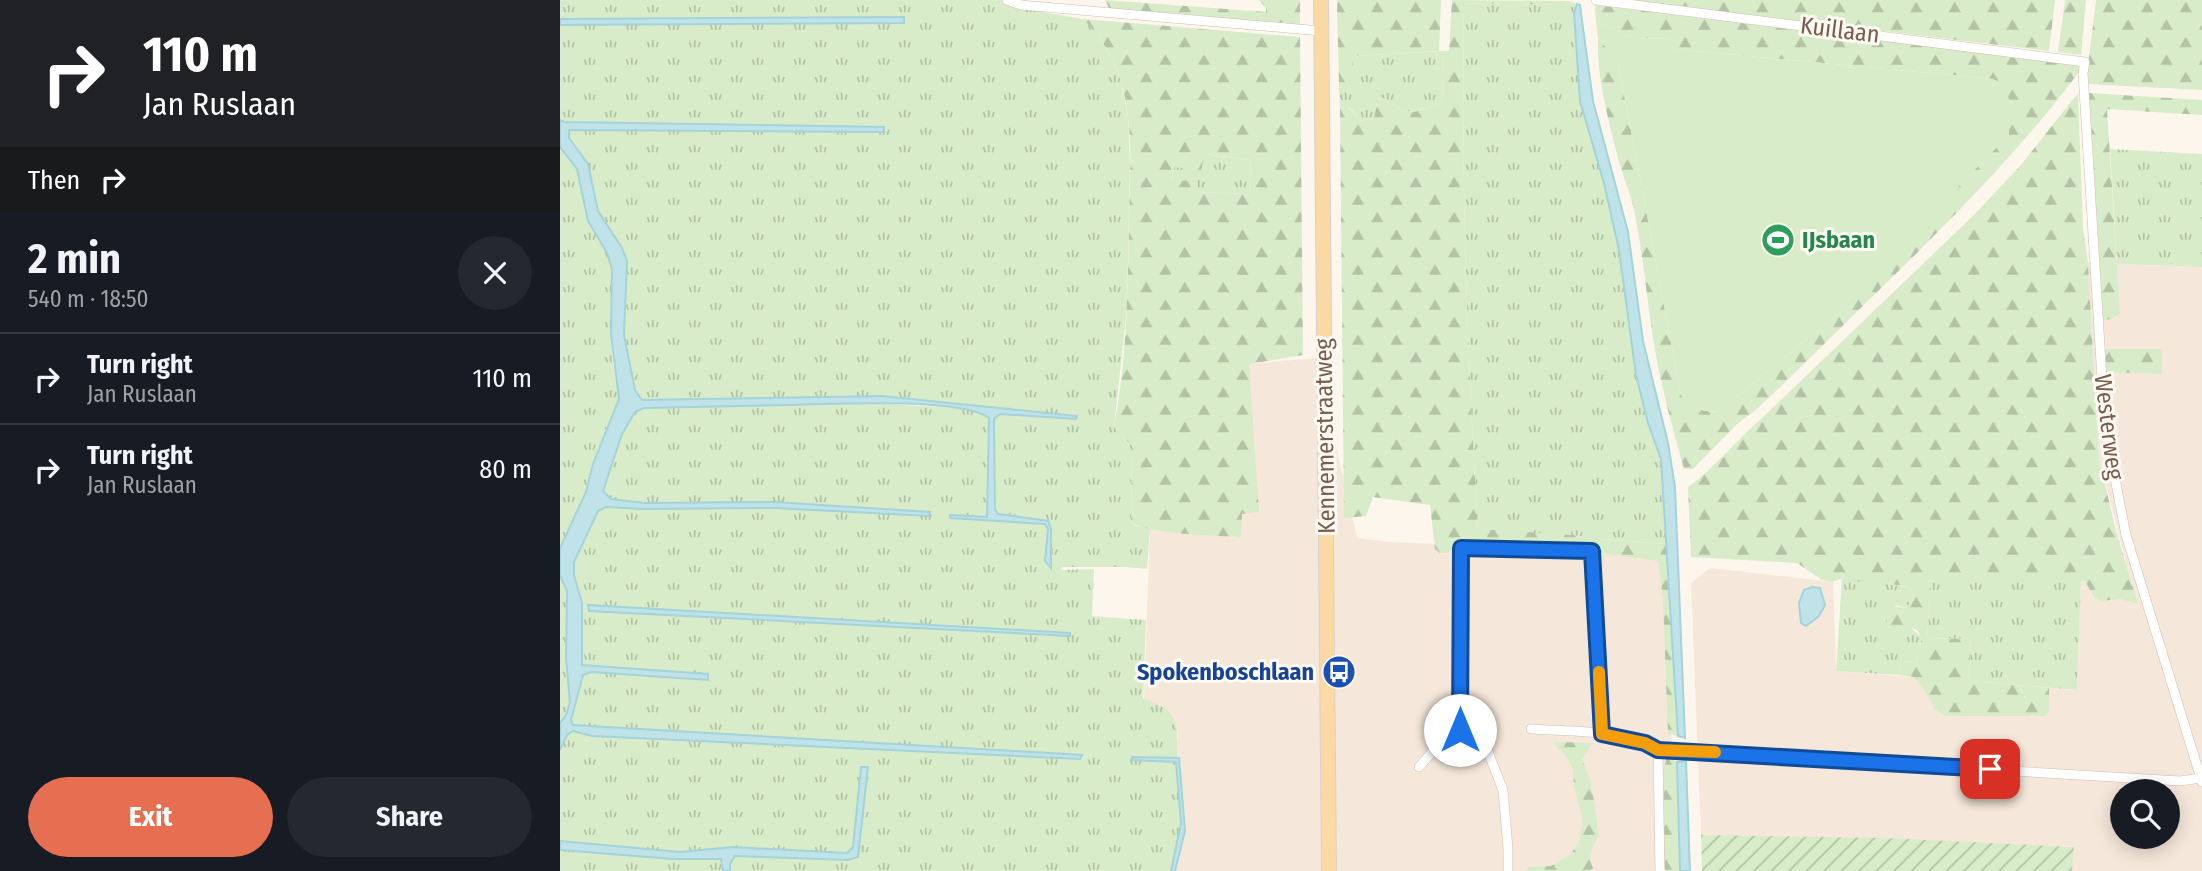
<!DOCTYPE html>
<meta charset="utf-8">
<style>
:root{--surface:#171b24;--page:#242831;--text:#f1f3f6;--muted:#9ea1a6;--line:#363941;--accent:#e76f51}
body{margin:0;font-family:"Fira Sans Condensed",sans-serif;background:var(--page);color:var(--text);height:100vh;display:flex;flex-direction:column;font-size:26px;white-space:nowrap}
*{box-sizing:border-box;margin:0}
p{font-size:23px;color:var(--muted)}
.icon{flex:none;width:38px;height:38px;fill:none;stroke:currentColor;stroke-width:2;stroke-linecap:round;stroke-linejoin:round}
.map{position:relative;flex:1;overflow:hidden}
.sheet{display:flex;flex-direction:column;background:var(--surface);width:560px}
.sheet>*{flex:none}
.guide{background:#202124;color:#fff;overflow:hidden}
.buttons{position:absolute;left:1550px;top:779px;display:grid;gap:14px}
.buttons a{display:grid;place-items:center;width:70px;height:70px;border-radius:50%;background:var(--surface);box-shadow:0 4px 18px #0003;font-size:35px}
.pin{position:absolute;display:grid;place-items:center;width:60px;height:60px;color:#fff;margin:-30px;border-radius:14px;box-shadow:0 4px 10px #0006}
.me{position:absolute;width:77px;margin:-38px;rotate:0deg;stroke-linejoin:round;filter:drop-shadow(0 0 5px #0008)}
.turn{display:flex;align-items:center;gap:24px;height:147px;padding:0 28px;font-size:32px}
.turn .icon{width:91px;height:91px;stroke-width:2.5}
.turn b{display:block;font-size:49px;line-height:60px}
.then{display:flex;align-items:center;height:66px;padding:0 28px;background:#0003;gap:14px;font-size:26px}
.round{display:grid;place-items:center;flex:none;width:74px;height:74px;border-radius:37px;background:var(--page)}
.overview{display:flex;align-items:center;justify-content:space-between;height:119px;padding:0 28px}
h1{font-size:42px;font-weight:700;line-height:52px}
.primary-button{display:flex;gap:14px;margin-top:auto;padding:14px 28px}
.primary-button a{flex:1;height:80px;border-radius:42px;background:var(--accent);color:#fff;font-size:28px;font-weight:700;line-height:80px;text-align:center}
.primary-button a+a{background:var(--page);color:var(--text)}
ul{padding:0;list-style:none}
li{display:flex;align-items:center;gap:21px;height:91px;padding:0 28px;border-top:2px solid var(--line)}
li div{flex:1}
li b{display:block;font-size:26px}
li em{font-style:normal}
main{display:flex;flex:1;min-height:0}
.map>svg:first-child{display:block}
.residential{fill:#f5e8da;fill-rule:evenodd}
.grass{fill:url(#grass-tufts)}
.forest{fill:url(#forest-firs);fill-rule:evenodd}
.garden{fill:url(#garden-furrows)}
.pitch{fill:#d8ecc9}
.water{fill:#bfe3e8;stroke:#a5d3da;stroke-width:2}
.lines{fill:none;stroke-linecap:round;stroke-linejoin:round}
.minor-casing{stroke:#d1beb0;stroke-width:10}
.primary-casing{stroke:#dad1cd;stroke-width:16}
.minor{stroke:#fff;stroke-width:9}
.primary{stroke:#fbd9a5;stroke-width:14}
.route-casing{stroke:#114b97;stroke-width:18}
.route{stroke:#1a73e8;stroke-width:12}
.slow{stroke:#f59e0b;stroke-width:12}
.labels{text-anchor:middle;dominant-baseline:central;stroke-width:6;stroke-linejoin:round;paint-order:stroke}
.street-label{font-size:24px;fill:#7a5c4d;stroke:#fffaf3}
.leisure-label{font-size:24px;font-weight:bold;fill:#27864d;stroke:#fffaf3;text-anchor:start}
.transit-label{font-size:24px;font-weight:bold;fill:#164399;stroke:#fffaf3;text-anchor:end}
</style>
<main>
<section class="sheet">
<div class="guide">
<div class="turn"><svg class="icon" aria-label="right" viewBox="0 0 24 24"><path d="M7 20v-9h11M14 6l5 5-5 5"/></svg><div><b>110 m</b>Jan Ruslaan</div></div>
<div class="then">Then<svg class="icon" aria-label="right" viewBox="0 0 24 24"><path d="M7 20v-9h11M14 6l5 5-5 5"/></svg></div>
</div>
<div class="overview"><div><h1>2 min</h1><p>540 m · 18:50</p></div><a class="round"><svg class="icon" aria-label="close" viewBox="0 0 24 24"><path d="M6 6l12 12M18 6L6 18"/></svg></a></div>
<ul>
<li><svg class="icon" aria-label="right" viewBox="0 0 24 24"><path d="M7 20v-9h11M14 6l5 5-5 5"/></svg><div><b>Turn right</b><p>Jan Ruslaan</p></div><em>110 m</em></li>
<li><svg class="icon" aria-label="right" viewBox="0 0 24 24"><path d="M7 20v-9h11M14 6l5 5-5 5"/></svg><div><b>Turn right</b><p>Jan Ruslaan</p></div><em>80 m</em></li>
</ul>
<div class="primary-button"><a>Exit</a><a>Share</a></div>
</section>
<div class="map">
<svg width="1642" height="871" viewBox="0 0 1642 871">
<defs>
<pattern id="grass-tufts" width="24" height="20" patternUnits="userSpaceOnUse" patternTransform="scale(1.75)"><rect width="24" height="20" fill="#d8ecc9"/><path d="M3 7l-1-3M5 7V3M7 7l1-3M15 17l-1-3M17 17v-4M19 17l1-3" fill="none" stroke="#b4c2a5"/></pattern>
<pattern id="forest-firs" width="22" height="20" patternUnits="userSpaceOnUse" patternTransform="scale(1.75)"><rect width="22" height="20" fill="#d8ecc9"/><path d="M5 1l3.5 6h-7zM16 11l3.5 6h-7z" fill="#b4c2a5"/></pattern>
<pattern id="garden-furrows" width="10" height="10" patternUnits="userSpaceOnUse" patternTransform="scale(1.75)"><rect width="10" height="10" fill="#d8ecc9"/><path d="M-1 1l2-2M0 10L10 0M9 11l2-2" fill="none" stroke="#b4c2a5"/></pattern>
</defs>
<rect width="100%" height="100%" fill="#fdf6ec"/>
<path class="residential" d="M 1528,263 L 1642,267 L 1642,871 L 1512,871 L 1513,847 L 1141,835 L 1131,583 L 1150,568 L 1273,582 L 1276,671 L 1517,690 L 1521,580 L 1577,604 L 1539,458 ZM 1563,791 L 1608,791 L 1608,836 L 1563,836 Z
M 756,358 L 797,538 L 829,542 L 1103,553 L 1118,871 L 611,871 L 618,734 L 584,700 L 590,529 L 681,537 L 689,364 Z"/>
<path class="grass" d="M 0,0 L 441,0 L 455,7 L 523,19 L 535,31 L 552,58 L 561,81 L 568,117 L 570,164 L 567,308 L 554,427 L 572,446 L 571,522 L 576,526 L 590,529 L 587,569 L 567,567 L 502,567 L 501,570 L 534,569 L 532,616 L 586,620 L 583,698 C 588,701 594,702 599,705 C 620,714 618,738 617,757 L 573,757 L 572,759 L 617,762 L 621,823 L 612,871 L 170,871 L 170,864 L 175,856 L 288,860 L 298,857 L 307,767 L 301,768 L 293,847 L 287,853 L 173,847 L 120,852 L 0,841 L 0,750 L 7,735 L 13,731 L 32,736 L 519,759 L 521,756 L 13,725 L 11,720 L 23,675 L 20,652 L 22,603 L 14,575 L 14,561 L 38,511 L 49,469 L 62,434 L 74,412 L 84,408 C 176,406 270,400 362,406 C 383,407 412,406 429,418 L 427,517 L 390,515 L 390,518 L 485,524 L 488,528 L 485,561 L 491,568 L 491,529 L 488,521 L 437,514 L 435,509 L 434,419 L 440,414 L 516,419 L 517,416 L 322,396 L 82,400 L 75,390 L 64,335 L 67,261 L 62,248 L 38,211 L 28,164 L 9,138 L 5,123 L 0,120 Z
M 1009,1 L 1017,4 L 1014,13 L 1020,101 L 1044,183 L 1059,250 L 1067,308 L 1088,423 L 1101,459 L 1107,544 L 1041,539 L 1042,553 L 1031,547 L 1030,541 L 918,530 C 907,354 901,178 904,3 L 1004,5 Z
M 884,51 L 882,102 C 867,109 853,117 837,107 C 830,103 830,99 822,98 L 817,102 L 814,118 L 801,121 L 789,107 L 780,107 L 779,88 L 792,86 L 793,56 Z
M 0,147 L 17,169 L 28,221 L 47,253 L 52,269 L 52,358 L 59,399 L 33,464 L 26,492 L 0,548 Z
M 1550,149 L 1642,154 L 1642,267 L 1557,264 Z
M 644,154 L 691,160 L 689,194 L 638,192 L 612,182 L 614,167 Z
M 1372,571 L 1521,580 L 1517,690 L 1409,681 L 1411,639 L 1367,638 Z
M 0,576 L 7,591 L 6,657 L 10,703 L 6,715 L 0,723 Z
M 1282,578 L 1349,587 L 1354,598 L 1346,608 L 1336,605 L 1326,625 L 1333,632 L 1350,627 L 1360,636 L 1361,650 L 1355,662 L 1341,661 L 1338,675 L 1276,671 Z
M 0,850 L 113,859 L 161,859 L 163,871 L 0,871 Z"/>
<path class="forest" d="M 545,0 L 706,12 L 706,8 L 699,0 L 740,0 L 740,25 L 550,10 Z
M 777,0 L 881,0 L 879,51 L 793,56 L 793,87 L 779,88 Z
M 892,0 L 1009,1 L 1004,5 L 904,3 C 901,178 907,354 918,529 L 1023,536 L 1030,541 L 1031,547 L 904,544 L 898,545 L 888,553 L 880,553 L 875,549 L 870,505 L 813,497 L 806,516 L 784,518 L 780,107 L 788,107 L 801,121 L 814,118 L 817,102 L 822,98 C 830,99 830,103 837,107 C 853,117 867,109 882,102 L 884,51 L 889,51 Z
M 1068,0 L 1495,0 L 1489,51 Z
M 1505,0 L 1526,0 L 1521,55 L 1498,52 Z
M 1536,0 L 1642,0 L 1642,90 L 1529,84 L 1527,73 Z
M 1035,5 L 1491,61 L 1520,66 L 1519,72 C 1468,140 1415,195 1355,255 C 1302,306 1251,358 1197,409 L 1177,424 L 1133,469 L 1124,469 C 1112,426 1100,383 1093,338 C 1086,294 1083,250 1073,206 C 1070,192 1064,179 1060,165 C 1050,127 1036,76 1038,38 L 1058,62 L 1121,395 C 1131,408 1143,413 1160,411 L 1277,314 L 1307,280 L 1433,79 L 1113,49 L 1111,44 L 1116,39 L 1075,38 L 1036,22 Z
M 523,19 L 740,37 L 743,355 L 689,364 L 699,512 L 682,514 L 681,537 C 660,536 584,534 571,522 L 572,446 L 554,427 C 567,359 568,289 569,220 C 570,174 574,126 561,82 C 555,58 540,36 523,19 ZM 645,154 L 691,160 L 689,194 L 638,192 L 637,180 L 612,181 L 614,167 L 641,171 Z
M 1518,93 L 1523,228 L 1528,263 L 1539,458 L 1555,527 L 1578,604 L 1560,599 L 1541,601 L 1534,597 L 1525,581 L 1372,572 L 1367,638 L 1411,639 L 1409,681 L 1489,688 L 1489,710 L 1486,716 L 1386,716 L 1374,709 L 1369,697 L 1354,677 L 1338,675 L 1341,661 L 1355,662 C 1361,655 1366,627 1350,628 C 1345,628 1338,631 1333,632 L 1326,625 L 1329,606 L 1346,608 L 1354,598 L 1349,587 L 1339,585 L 1306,583 L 1283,578 L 1273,582 L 1262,580 L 1237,563 L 1131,557 L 1128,487 C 1155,468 1175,441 1200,420 L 1415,214 L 1460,166 Z
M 1529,93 L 1642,100 L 1642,115 L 1547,109 L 1560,314 L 1552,319 L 1543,320 Z
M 1544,349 L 1602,349 L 1602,374 L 1546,372 Z
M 1040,539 L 1107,544 L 1118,736 L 1108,734 L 1103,599 L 1098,561 L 1042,553 Z
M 992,742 L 1033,743 L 1022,759 L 1031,781 L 1039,835 C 1032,846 1027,856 1033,868 L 1030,871 L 965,871 L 969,867 L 991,866 L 1011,854 L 1019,841 L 1023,821 L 1014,786 L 1013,770 L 1007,757 Z
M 1107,756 L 1117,762 L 1120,871 L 1105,871 L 1103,773 Z"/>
<path class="garden" d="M 1141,835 L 1324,838 L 1514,847 L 1512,871 L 1142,871 Z"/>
<path class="pitch" d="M 1036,22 L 1075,38 L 1117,39 L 1116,44 L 1111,44 L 1113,49 L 1433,79 L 1443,83 L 1450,102 L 1449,135 L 1307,280 L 1277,314 L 1160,411 C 1145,412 1127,410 1121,395 L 1058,62 L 1038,38 Z"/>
<path class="water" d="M 1017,4 L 1020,5 L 1021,13 L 1033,101 L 1068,232 L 1083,341 L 1108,443 L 1115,487 L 1125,738 L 1118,736 L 1101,459 L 1088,423 L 1076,375 L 1059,250 L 1044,183 L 1020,101 L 1014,13 Z
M 344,17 L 344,23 L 0,25 L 0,19 Z
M 0,120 L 5,122 L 324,127 L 324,132 L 9,130 L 9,138 L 28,164 L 38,211 L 62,248 L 67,261 L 64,335 L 75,390 L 82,400 L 322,396 L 517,416 L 516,419 L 440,414 L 434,419 L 435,509 L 438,514 L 488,521 L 491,529 L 491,568 L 485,561 L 488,529 L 485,524 L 390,518 L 390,515 L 427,517 L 429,418 C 401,397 268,404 229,405 C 180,406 132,407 84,408 L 75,412 L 62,434 L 43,491 L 51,499 L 84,503 L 215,502 L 370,512 L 369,516 L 215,508 L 83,509 L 46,507 L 38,511 L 14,562 L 14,575 L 22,603 L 22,665 L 148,674 L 148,680 L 31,672 L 23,675 L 11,720 L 13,725 L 522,755 L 520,759 L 32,736 L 13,731 L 7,735 L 0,750 L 0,723 L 6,715 L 10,703 L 6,657 L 7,591 L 0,576 L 0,548 L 26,492 L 33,464 L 59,399 L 51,335 L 52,269 L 47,253 L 28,221 L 17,169 L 0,147 Z
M 1252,587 L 1260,588 L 1265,605 L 1259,616 L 1246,626 L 1241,623 L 1239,603 L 1244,590 Z
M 28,605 L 510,633 L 510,636 L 29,611 Z
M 572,757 L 619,758 L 625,831 L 615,871 L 611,871 L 621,823 L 616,762 L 572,760 Z
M 1126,761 L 1130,871 L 1120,871 L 1117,762 Z
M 301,767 L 308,767 L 298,857 L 288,860 L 175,856 L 170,864 L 170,871 L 163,871 L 161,859 L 113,859 L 0,850 L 0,841 L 120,852 L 173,847 L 287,853 L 293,847 Z"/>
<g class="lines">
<defs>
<path id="minor" d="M 447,0 L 461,5 L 761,31
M 1036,0 L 1525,62 L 1523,73 L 1545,427 L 1566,535 L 1642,782
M 971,729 C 1013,732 1060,729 1098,750 L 1620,781 L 1641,778
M 900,730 L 901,548 L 1032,551 L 1042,734
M 1098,750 L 1100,871
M 859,767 L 872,752 L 900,730 L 919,729 L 943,790 L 948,849 L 948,871"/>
<path id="primary" d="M 761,0 L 769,871"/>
</defs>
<use href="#minor" class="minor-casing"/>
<use href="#primary" class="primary-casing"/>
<use href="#minor" class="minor"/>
<use href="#primary" class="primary"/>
</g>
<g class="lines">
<defs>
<path id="route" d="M 900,730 L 901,548 L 1032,551 L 1042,734 L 1085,743 L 1098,750 L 1430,769"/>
</defs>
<use href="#route" class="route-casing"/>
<use href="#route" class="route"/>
<path class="slow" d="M 1039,672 L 1042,734 L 1085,743 L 1098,750 L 1155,752"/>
</g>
<defs>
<symbol id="stadium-disc" viewBox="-11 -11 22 22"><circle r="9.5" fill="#2e9e5b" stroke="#fffaf3"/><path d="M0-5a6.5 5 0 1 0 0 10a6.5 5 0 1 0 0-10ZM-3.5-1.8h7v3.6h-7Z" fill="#fff"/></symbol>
<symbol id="bus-disc" viewBox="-11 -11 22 22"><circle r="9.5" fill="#1a4fb4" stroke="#fffaf3"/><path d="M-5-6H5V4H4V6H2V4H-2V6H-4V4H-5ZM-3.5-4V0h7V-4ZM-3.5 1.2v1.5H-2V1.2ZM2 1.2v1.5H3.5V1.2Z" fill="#fff"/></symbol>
</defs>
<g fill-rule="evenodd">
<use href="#stadium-disc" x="1199" y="221" width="38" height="38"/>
<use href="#bus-disc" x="760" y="653" width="38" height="38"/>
</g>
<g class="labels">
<g class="street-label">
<text transform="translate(1280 30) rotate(7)">Kuillaan</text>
<text transform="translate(1549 427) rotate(83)">Westerweg</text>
<text transform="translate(765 436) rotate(-91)">Kennemerstraatweg</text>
</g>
<g class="leisure-label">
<text x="1242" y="240">IJsbaan</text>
</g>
<g class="transit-label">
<text x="754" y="672">Spokenboschlaan</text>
</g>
</g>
</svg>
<div class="buttons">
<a><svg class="icon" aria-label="search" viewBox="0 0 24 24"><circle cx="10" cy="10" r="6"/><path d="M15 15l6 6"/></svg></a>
</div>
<div class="pin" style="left:1430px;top:769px;background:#d93025"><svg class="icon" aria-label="arrive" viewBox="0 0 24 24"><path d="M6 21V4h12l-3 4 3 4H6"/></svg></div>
<svg class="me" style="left:900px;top:730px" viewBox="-20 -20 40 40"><circle r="19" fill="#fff"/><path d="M0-13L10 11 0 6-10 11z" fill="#1a73e8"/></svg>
</div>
</main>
